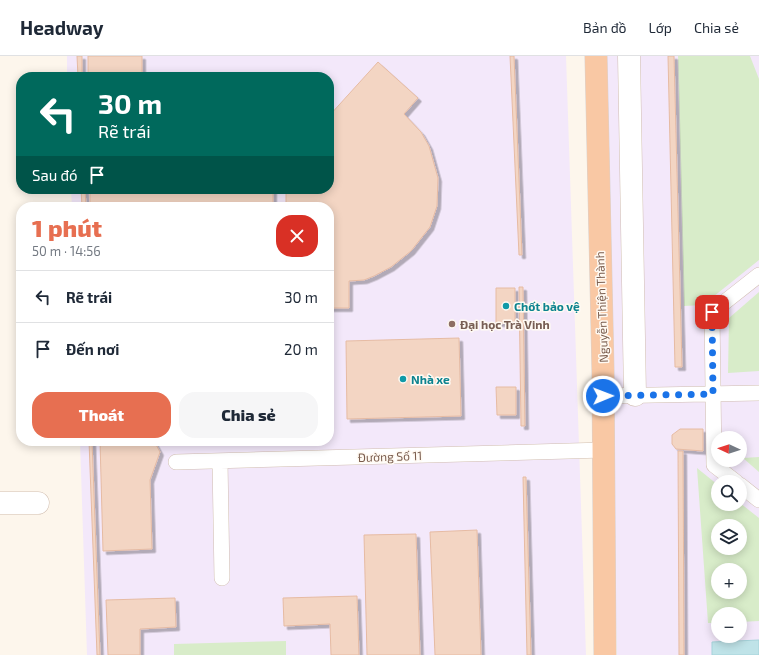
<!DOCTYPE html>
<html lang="vi">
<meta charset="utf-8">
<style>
:root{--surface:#fff;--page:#f6f6f7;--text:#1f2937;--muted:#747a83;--line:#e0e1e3;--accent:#e76f51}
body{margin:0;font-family:"Exo 2",sans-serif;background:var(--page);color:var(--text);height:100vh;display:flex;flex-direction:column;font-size:15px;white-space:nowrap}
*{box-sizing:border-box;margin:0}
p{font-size:13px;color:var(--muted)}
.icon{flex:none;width:22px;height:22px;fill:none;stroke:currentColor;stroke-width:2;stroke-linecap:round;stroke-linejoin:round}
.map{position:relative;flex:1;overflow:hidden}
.panel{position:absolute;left:16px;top:146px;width:318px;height:244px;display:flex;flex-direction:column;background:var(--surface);border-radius:16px;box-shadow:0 2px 10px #0003}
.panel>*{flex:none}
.hud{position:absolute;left:16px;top:16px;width:318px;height:122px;border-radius:16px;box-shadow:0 2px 10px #0003;background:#00695c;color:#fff;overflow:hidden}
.needle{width:26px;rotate:273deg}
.controls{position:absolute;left:711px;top:375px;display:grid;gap:8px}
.controls a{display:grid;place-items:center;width:36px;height:36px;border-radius:50%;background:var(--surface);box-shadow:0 2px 10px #0003;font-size:20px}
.pin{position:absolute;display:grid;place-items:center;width:34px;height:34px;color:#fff;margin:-17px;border-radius:8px;box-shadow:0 2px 6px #0006}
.me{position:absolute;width:44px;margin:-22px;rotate:89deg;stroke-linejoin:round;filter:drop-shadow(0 0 3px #0008)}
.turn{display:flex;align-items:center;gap:14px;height:84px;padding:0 16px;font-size:18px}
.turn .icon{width:52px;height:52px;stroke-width:2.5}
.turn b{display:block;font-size:28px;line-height:34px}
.then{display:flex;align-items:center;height:38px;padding:0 16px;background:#0003;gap:8px;font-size:15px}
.round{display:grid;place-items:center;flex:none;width:42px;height:42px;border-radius:16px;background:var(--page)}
.summary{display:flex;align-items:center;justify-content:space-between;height:68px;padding:0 16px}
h1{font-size:24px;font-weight:800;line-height:30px;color:var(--accent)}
.action{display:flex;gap:8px;margin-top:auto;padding:8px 16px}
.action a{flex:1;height:46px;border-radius:16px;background:var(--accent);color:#fff;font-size:16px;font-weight:800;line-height:46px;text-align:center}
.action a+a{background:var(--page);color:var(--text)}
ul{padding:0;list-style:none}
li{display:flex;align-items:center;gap:12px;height:52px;padding:0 16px;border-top:1px solid var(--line)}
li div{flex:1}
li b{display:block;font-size:15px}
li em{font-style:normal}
header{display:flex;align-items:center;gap:24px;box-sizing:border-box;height:56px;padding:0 20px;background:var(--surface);border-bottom:1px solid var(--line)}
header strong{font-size:19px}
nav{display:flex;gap:22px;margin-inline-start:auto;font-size:14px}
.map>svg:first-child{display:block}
.education{fill:#f3e8fa;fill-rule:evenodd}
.green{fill:#d8ecc9;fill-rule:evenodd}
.water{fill:#bfe3e8;stroke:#a5d3da}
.building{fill:#f3d5c3;stroke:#e6bba3;filter:url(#shadow)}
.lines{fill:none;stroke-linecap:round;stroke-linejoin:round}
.service-casing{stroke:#d1beb0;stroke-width:16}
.minor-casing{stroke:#d1beb0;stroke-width:23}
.trunk-casing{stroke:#dad1cd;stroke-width:23}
.service{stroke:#fff;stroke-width:15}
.minor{stroke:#fff;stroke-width:22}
.trunk{stroke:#f9c8a4;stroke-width:22}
.route{stroke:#1a73e8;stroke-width:7;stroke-dasharray:0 12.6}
.culture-dot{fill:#0f9aa8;stroke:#fffaf3;stroke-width:1.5}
.education-dot{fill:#8d6e63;stroke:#fffaf3;stroke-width:1.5}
.labels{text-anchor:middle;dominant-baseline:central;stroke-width:3;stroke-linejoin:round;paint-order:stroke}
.culture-label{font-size:12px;font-weight:bold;fill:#0d838f;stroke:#fffaf3;text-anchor:start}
.street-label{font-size:12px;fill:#7a5c4d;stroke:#fffaf3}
.education-label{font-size:12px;font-weight:bold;fill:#785e54;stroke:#fffaf3;text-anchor:start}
</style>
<header>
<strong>Headway</strong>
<nav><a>Bản đồ</a><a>Lớp</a><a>Chia sẻ</a></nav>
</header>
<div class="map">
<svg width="759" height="599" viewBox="0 0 759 599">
<defs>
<filter id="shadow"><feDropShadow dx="3.5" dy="3.5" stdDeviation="0" flood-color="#0004"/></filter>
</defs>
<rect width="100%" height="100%" fill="#fdf6ec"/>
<path class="education" d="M 67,0 L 566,0 L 586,599 L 87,599 L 80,385 L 329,385 L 329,151 L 72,151 L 71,133 L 329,133 L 329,21 L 67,21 Z
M 602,0 L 759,0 L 759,599 L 617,599 ZM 718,382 L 740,382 L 740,404 L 718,404 ZM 718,426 L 740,426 L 740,448 L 718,448 ZM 718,470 L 740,470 L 740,492 L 718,492 ZM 718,514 L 740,514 L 740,536 L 718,536 ZM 718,558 L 740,558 L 740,580 L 718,580 Z"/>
<path class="green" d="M 678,0 L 750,0 L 759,23 L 759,204 L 703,249 L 684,250 Z
M 759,236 L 759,315 L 728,317 L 729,262 Z
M 759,401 L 759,416 L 743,402 Z
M 697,412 L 718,429 L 718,448 L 740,447 L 759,462 L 759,565 L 740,566 L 740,558 L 718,558 L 718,567 L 708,567 ZM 718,470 L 740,470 L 740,492 L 718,492 ZM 718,514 L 740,514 L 740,536 L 718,536 Z
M 286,585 L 286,599 L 174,599 L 174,588 Z"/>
<path class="water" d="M 759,584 L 759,599 L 712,599 L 712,586 Z"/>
<path class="building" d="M 77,0 L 82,0 L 82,21 L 78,21 Z
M 88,0 L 142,0 L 142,21 L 88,21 Z
M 510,0 L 514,0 L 522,199 L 519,199 Z
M 668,0 L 674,0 L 682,311 L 675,311 Z
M 378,6 L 418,42 L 404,58 L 421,76 L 429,90 L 438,122 L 437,150 L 430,171 L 411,195 L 391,211 L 374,220 L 364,224 L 349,225 L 349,252 L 329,252 L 329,151 L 286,151 L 286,133 L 329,133 L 329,60 Z
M 81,133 L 85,133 L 86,151 L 82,151 Z
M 90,133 L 273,133 L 273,151 L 90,151 Z
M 519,231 L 523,231 L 525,370 L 521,370 Z
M 496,232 L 515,232 L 515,267 L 496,267 Z
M 459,282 L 461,360 L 347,363 L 346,285 Z
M 496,331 L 516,331 L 516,359 L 497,359 Z
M 680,373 L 703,373 L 703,395 L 676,393 L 672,388 L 672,379 Z
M 89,385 L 92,385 L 100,599 L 97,599 Z
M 100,385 L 154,385 L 160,396 L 150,424 L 152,493 L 103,495 Z
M 678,395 L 683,395 L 684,599 L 679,599 Z
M 523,421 L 526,421 L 531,599 L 527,599 Z
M 477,474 L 481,599 L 435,599 L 430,476 Z
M 416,478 L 420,599 L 367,599 L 364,479 Z
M 357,540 L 359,599 L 331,599 L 330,568 L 284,570 L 283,542 Z
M 175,542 L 176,571 L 140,573 L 140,599 L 108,599 L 106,544 Z"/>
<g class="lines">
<defs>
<path id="service" d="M 603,340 L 759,337
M 220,405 L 222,522
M 176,406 L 604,394
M 736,426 L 714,409 L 712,256 L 759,219
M 740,429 L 759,444"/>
<path id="minor" d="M 629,0 L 635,339
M 0,447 L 38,447"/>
<path id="trunk" d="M 596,0 L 603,315 L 605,599"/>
</defs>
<use href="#service" class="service-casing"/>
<use href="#minor" class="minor-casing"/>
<use href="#trunk" class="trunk-casing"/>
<use href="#service" class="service"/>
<use href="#minor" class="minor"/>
<use href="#trunk" class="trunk"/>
</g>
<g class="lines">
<path class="route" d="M 603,340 L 713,338 L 712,256"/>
</g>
<g class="culture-dot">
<circle cx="506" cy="250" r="4"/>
<circle cx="403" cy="323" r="4"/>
</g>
<circle class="education-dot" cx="452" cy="268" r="4"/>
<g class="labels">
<g class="culture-label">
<text x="514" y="250">Chốt bảo vệ</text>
<text x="411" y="323">Nhà xe</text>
</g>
<g class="street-label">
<text transform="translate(601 251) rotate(-92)">Nguyễn Thiện Thành</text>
<text transform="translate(390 400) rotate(-2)">Đường Số 11</text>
</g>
<g class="education-label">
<text x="460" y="268">Đại học Trà Vinh</text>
</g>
</g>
</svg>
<div class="controls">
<a><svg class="needle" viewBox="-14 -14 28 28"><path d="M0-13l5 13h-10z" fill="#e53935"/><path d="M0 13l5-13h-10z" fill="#747a83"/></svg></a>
<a><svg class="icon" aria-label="search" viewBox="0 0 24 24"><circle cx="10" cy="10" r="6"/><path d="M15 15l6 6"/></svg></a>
<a><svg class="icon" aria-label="layers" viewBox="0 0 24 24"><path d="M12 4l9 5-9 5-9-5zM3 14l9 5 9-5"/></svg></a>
<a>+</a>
<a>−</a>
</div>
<div class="pin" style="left:712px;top:256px;background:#d93025"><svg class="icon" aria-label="arrive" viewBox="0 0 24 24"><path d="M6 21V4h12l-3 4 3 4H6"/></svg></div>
<svg class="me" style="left:603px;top:340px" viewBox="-20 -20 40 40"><circle r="17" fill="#1a73e8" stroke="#fff" stroke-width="3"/><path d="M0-11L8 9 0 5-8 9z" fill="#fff"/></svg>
<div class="hud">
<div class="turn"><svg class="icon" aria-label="left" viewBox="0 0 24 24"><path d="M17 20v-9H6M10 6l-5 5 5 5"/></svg><div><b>30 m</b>Rẽ trái</div></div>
<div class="then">Sau đó<svg class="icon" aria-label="arrive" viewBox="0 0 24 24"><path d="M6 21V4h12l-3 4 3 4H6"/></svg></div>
</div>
<section class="panel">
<div class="summary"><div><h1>1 phút</h1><p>50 m · 14:56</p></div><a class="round" style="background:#d93025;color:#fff"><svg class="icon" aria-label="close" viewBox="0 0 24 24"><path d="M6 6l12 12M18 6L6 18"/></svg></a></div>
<ul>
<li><svg class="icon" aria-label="left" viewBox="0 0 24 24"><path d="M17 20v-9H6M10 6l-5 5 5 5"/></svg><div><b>Rẽ trái</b></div><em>30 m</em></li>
<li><svg class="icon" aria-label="arrive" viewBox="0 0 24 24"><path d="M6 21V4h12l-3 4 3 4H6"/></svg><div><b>Đến nơi</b></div><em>20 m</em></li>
</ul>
<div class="action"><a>Thoát</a><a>Chia sẻ</a></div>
</section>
</div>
